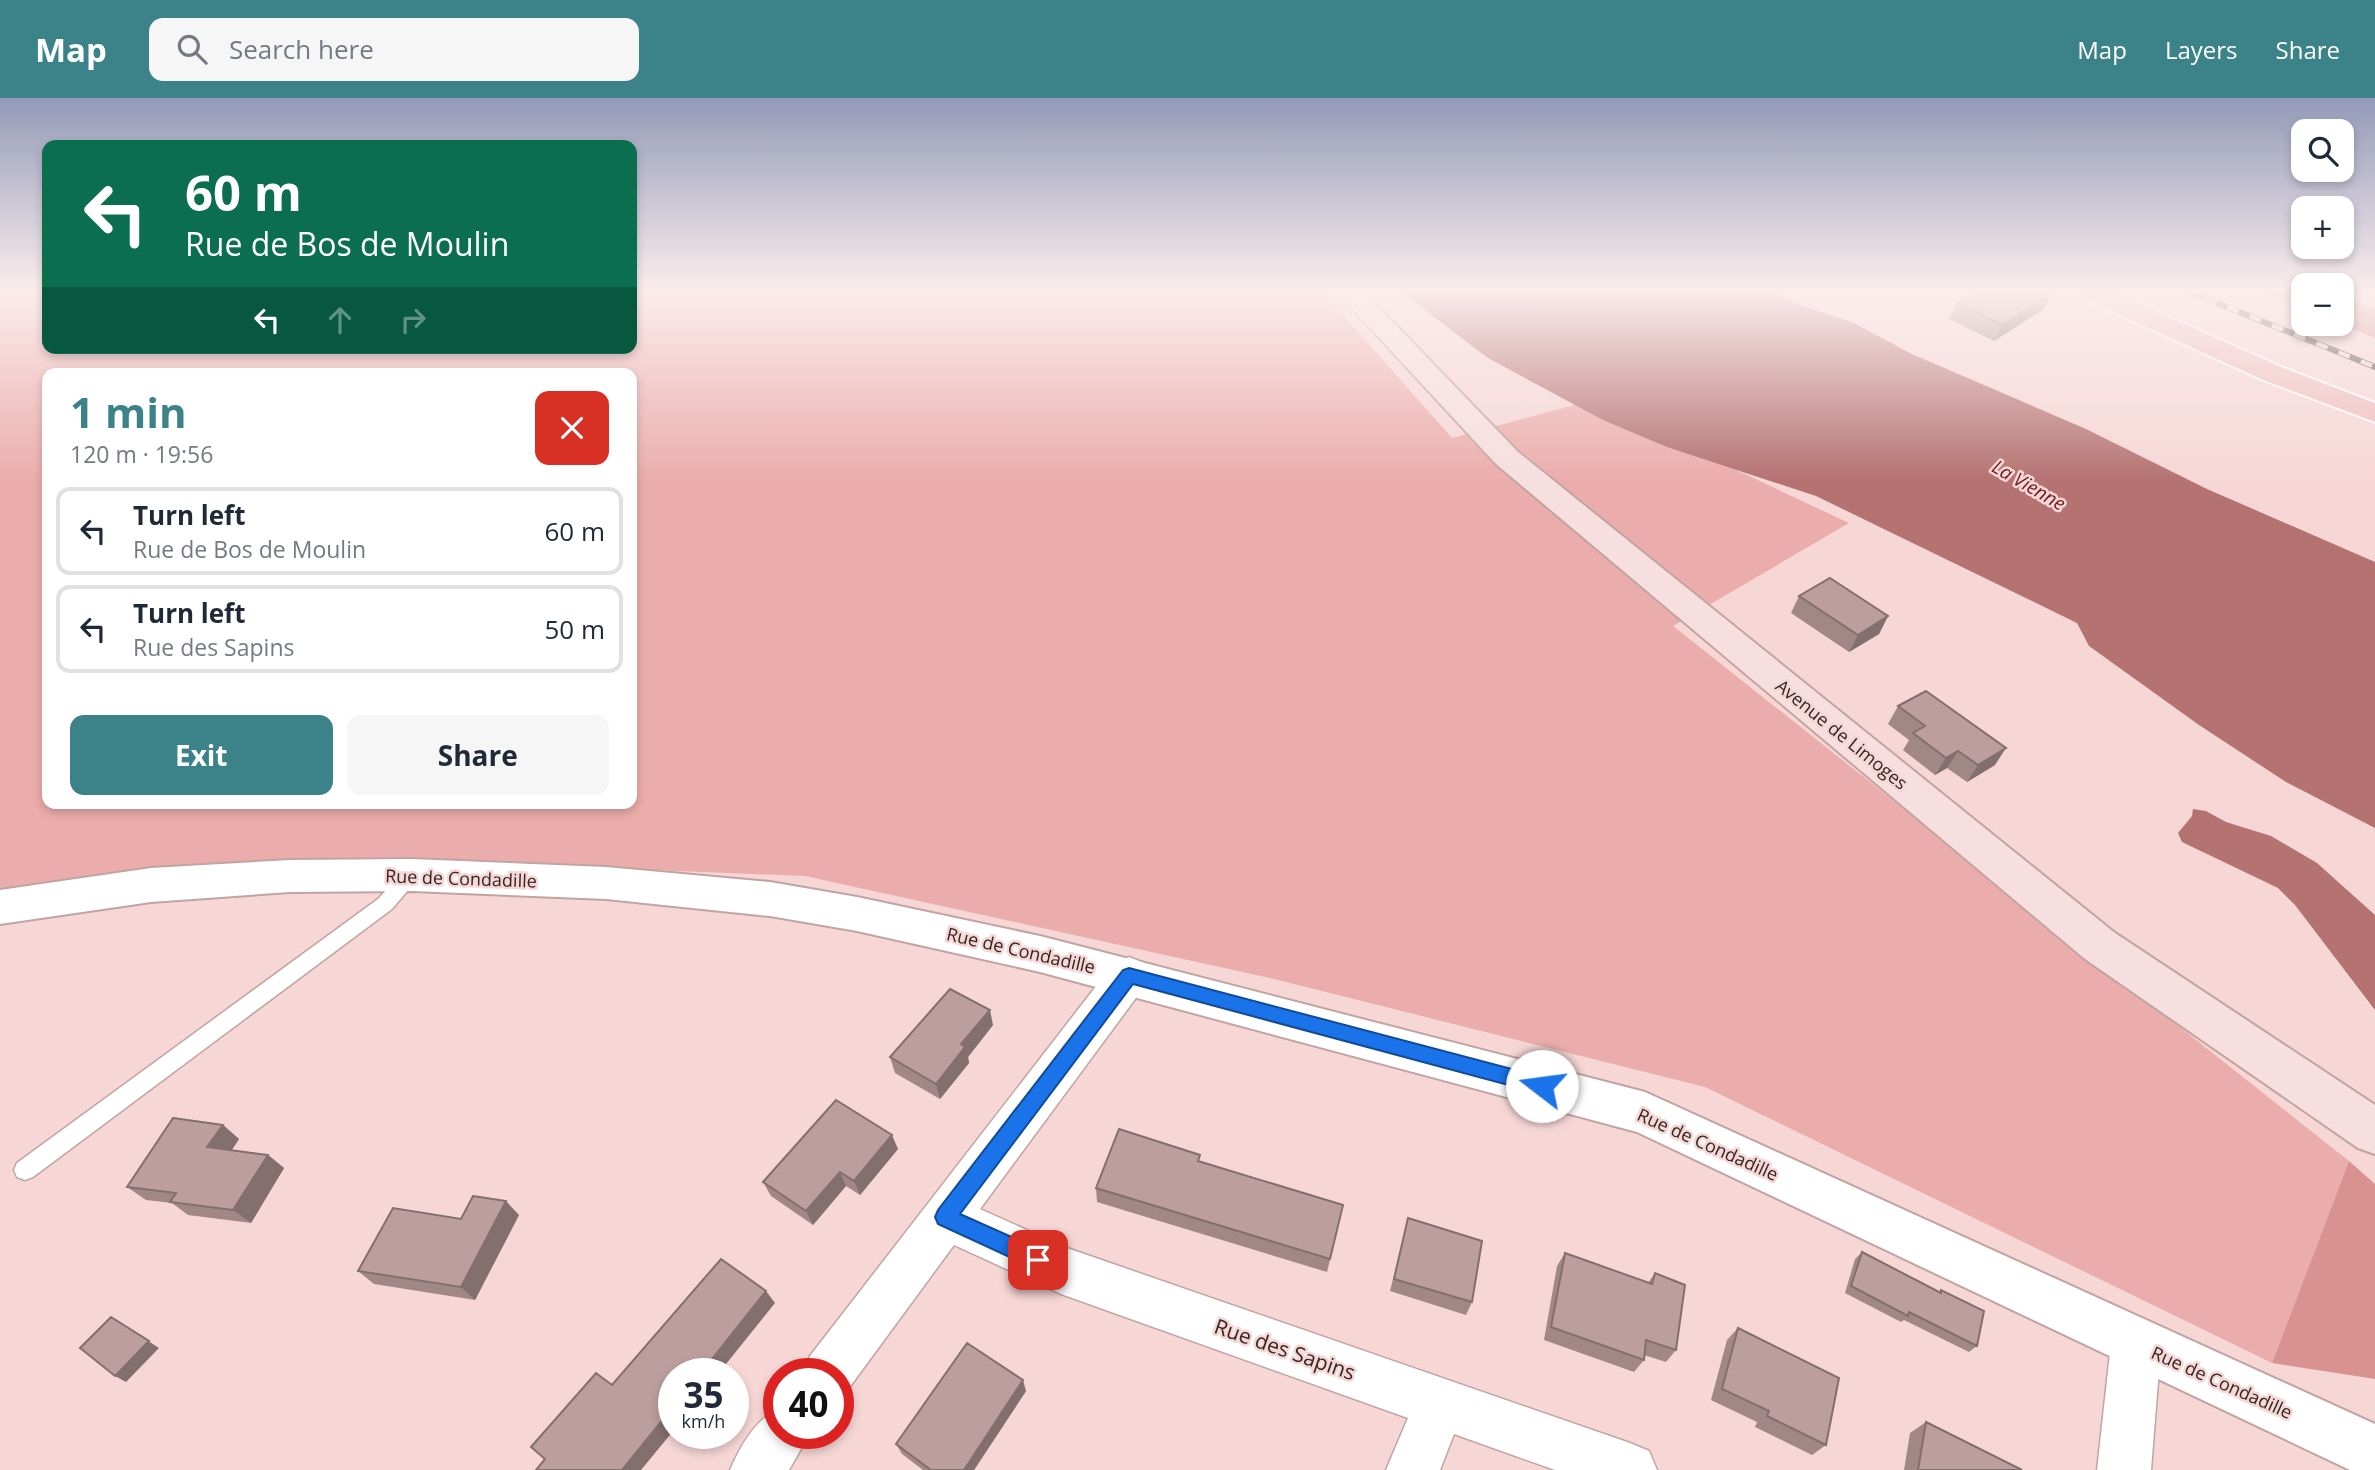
<!DOCTYPE html>
<meta charset="utf-8">
<style>
:root{--surface:#fff;--page:#f6f6f7;--text:#1f2937;--muted:#747a83;--line:#e0e1e3;--accent:#3b8388}
body{margin:0;font-family:"Open Sans",sans-serif;background:var(--page);color:var(--text);height:100vh;display:flex;flex-direction:column;font-size:26px;white-space:nowrap}
*{box-sizing:border-box;margin:0}
p{font-size:23px;color:var(--muted)}
.icon{flex:none;width:38px;height:38px;fill:none;stroke:currentColor;stroke-width:2;stroke-linecap:round;stroke-linejoin:round}
.map{position:relative;flex:1;overflow:hidden}
.panel{position:absolute;left:42px;top:270px;width:595px;height:441px;display:flex;flex-direction:column;background:var(--surface);border-radius:14px;box-shadow:0 4px 10px #0003}
.panel>*{flex:none}
.banner{position:absolute;left:42px;top:42px;width:595px;height:214px;border-radius:14px;box-shadow:0 4px 10px #0003;background:#0b6e4f;color:#fff;overflow:hidden}
.tools{position:absolute;left:2291px;top:21px;display:grid;gap:14px}
.tools a{display:grid;place-items:center;width:63px;height:63px;border-radius:14px;background:var(--surface);box-shadow:0 4px 10px #0003;font-size:35px}
.speed{position:absolute;left:658px;top:1260px;display:flex;gap:14px;font-size:35px;font-weight:700;text-align:center}
.speed>*{display:grid;place-content:center;width:91px;height:91px;border-radius:50%;background:var(--surface);box-shadow:0 4px 10px #0003;line-height:1}
.speed small{font-size:18px;font-weight:400}
.speed .limit{border:10px solid #d22;background:#fff;color:#111}
.pin{position:absolute;display:grid;place-items:center;width:60px;height:60px;color:#fff;margin:-30px;border-radius:14px;box-shadow:0 4px 10px #0006}
.me{position:absolute;width:77px;margin:-38px;rotate:285deg;stroke-linejoin:round;filter:drop-shadow(0 0 5px #0008)}
.turn{display:flex;align-items:center;gap:24px;height:147px;padding:0 28px;font-size:32px}
.turn .icon{width:91px;height:91px;stroke-width:2.5}
.turn b{display:block;font-size:49px;line-height:60px}
.lanes{display:flex;align-items:center;height:66px;padding:0 28px;background:#0003;justify-content:center;gap:35px;direction:ltr}
.lanes .off{opacity:.35}
.round{display:grid;place-items:center;flex:none;width:74px;height:74px;border-radius:14px;background:var(--page)}
.head{display:flex;align-items:center;justify-content:space-between;height:119px;padding:0 28px}
h1{font-size:42px;font-weight:700;line-height:52px;color:var(--accent)}
.primary-button{display:flex;gap:14px;margin-top:auto;padding:14px 28px}
.primary-button a{flex:1;height:80px;border-radius:14px;background:var(--accent);color:#fff;font-size:28px;font-weight:700;line-height:80px;text-align:center}
.primary-button a+a{background:var(--page);color:var(--text)}
ul{padding:0;list-style:none}
li{display:flex;align-items:center;gap:21px;height:88px;margin:0 14px 10px;padding:0 14px;border:4px solid var(--line);border-radius:14px}
li div{flex:1}
li b{display:block;font-size:26px}
li em{font-style:normal}
header{display:flex;align-items:center;gap:42px;box-sizing:border-box;height:98px;padding:0 35px;background:var(--accent);color:#fff}
header strong{font-size:33px}
nav{display:flex;gap:38px;margin-inline-start:auto;font-size:24px}
.search{width:490px;height:63px;background:var(--page);display:flex;align-items:center;gap:18px;box-sizing:border-box;padding:0 24px;border-radius:14px;color:var(--muted);font-size:26px}
.map>svg:first-child{display:block}
.green{fill:#ebadab;fill-rule:evenodd}
.forest{fill:#d89391}
.water{fill:#b47271}
.lines{fill:none;stroke-linecap:round;stroke-linejoin:round}
.service-casing{stroke:#c1a4a2;stroke-width:3}
.minor-casing{stroke:#c1a4a2;stroke-width:3}
.tertiary-casing{stroke:#c1a4a2;stroke-width:4}
.secondary-casing{stroke:#c1a4a2;stroke-width:4}
.primary-casing{stroke:#fff;stroke-width:4}
.service{fill:#fff;fill-rule:evenodd}
.minor{fill:#fff;fill-rule:evenodd}
.tertiary{fill:#fff;fill-rule:evenodd}
.secondary{fill:#f6dfde;fill-rule:evenodd}
.primary{fill:#eebebe;fill-rule:evenodd}
.rail-casing{stroke:#4e403f;stroke-width:6}
.rail{stroke:#f6d7d6;stroke-width:4.5;stroke-dasharray:12;stroke-linecap:butt}
.wall{fill:#a18887}
.shaded-wall{fill:#836f6e}
.building{fill:#bb9e9d;stroke:#836f6e;stroke-width:2}
.route{fill:#1a73e8;stroke:#114b97;stroke-width:2}
.labels{text-anchor:middle;dominant-baseline:central;stroke-width:5;stroke-linejoin:round;paint-order:stroke}
.street-label{font-size:18px;fill:#322726;stroke:#f6d7d6}
.water-label{font-size:19px;font-style:italic;fill:#6d1c22;stroke:#f6d7d6}
.near-street-label{font-size:21px;fill:#322726;stroke:#f6d7d6}
</style>
<header>
<strong>Map</strong>
<div class="search"><svg class="icon" aria-label="search" viewBox="0 0 24 24"><circle cx="10" cy="10" r="6"/><path d="M15 15l6 6"/></svg>Search here</div>
<nav><a>Map</a><a>Layers</a><a>Share</a></nav>
</header>
<div class="map">
<svg width="2375" height="1372" viewBox="0 0 2375 1372">
<rect width="100%" height="100%" fill="#f6d7d6"/>
<path class="green" d="M 0,191 L 47,191 L 47,250 L 632,250 L 632,191 L 1320,191 L 1452,340 L 1589,303 L 1849,425 L 1673,528 L 2349,1063 L 2272,1265 L 1705,989 L 1274,881 L 805,778 L 400,762 L 0,795 ZM 47,275 L 632,275 L 632,705 L 47,705 Z"/>
<path class="forest" d="M 2254,191 L 2303,191 L 2303,210 Z
M 2342,196 L 2375,210 L 2375,240 L 2341,226 Z
M 2349,1063 L 2375,1086 L 2375,1281 L 2272,1265 Z"/>
<path class="water" d="M 1397,191 L 1765,191 L 1795,205 L 1854,225 L 1912,256 L 2086,331 L 2207,391 L 2375,464 L 2375,730 L 2286,684 L 2199,627 L 2089,548 L 2077,525 L 1816,398 L 1667,349 L 1603,322 L 1488,260 Z
M 2193,711 L 2206,713 L 2226,724 L 2271,738 L 2317,765 L 2375,817 L 2375,912 L 2295,807 L 2278,790 L 2182,744 L 2178,735 L 2192,718 Z"/>
<g class="lines">
<defs>
<path id="service" d="M 412,770 L 419,772 L 421,777 L 392,811 L 33,1079 L 25,1082 L 17,1079 L 14,1072 L 17,1065 L 378,801 L 405,772 Z"/>
<path id="minor" d="M 1129,859 L 1144,865 L 1150,877 L 1144,889 L 980,1111 L 1067,1150 L 1630,1345 L 1649,1353 L 1657,1372 L 1555,1372 L 1454,1336 L 1440,1372 L 1386,1372 L 1408,1320 L 1061,1196 L 954,1147 L 846,1294 L 838,1297 L 838,1276 L 803,1276 L 810,1258 L 1114,865 Z
M 2136,1221 L 2154,1228 L 2161,1246 L 2151,1372 L 2097,1372 L 2111,1246 L 2118,1228 Z
M 779,1311 L 779,1335 L 810,1335 L 789,1372 L 730,1372 C 740,1349 755,1321 779,1311 Z"/>
<path id="tertiary" d="M 412,761 L 606,769 L 770,784 L 857,799 L 1040,838 L 1645,994 L 2375,1326 L 2375,1372 L 2350,1372 L 1637,1034 L 1040,874 L 857,833 L 770,818 L 606,801 L 412,793 L 290,794 L 151,804 L 0,826 L 0,792 L 151,770 L 290,762 Z"/>
<path id="secondary" d="M 1334,191 L 1361,191 L 1518,354 L 2115,835 L 2375,1007 L 2375,1056 L 2358,1050 L 2085,861 L 1496,366 Z"/>
<path id="primary" d="M 2072,191 L 2106,191 L 2281,269 L 2375,305 L 2375,324 L 2261,281 L 2076,197 Z"/>
</defs>
<use href="#service" class="service-casing"/>
<use href="#minor" class="minor-casing"/>
<use href="#tertiary" class="tertiary-casing"/>
<use href="#secondary" class="secondary-casing"/>
<use href="#primary" class="primary-casing"/>
<use href="#service" class="service"/>
<use href="#minor" class="minor"/>
<use href="#tertiary" class="tertiary"/>
<use href="#secondary" class="secondary"/>
<use href="#primary" class="primary"/>
<defs>
<path id="rail" d="M 2183,191 L 2375,269"/>
</defs>
<use href="#rail" class="rail-casing"/>
<use href="#rail" class="rail"/>
</g>
<path class="wall" d="M 1957,205 L 2044,211 L 1994,243 L 1949,221 Z
M 1799,498 L 1888,518 L 1879,536 L 1849,554 L 1791,515 Z
M 1898,608 L 1995,667 L 1967,684 L 1947,670 L 1935,677 L 1903,652 L 1909,642 L 1888,626 Z
M 993,927 L 968,959 L 969,965 L 940,1001 L 895,975 L 890,959 Z
M 223,1027 L 239,1041 L 232,1052 L 268,1057 L 284,1070 L 251,1125 L 188,1117 L 172,1105 L 146,1102 L 127,1089 Z
M 898,1051 L 860,1097 L 846,1088 L 813,1127 L 771,1098 L 763,1084 Z
M 1200,1064 L 1340,1121 L 1327,1174 L 1097,1104 L 1096,1090 Z
M 519,1117 L 475,1202 L 374,1186 L 358,1173 L 461,1121 Z
M 1408,1120 L 1472,1204 L 1466,1217 L 1390,1193 Z
M 1862,1154 L 1939,1194 L 1941,1192 L 1977,1248 L 1969,1254 L 1904,1222 L 1901,1224 L 1845,1195 L 1855,1161 Z
M 1565,1155 L 1648,1185 L 1655,1175 L 1676,1252 L 1666,1264 L 1644,1257 L 1644,1262 L 1634,1274 L 1544,1242 L 1557,1168 Z
M 1738,1230 L 1826,1347 L 1812,1357 L 1755,1329 L 1757,1324 L 1711,1302 L 1727,1242 Z
M 1026,1293 L 974,1372 L 923,1372 L 902,1356 L 896,1346 Z
M 1926,1324 L 2022,1372 L 1904,1372 L 1910,1335 Z"/>
<path class="shaded-wall" d="M 2052,195 L 2044,211 L 1994,243 L 2002,227 Z
M 1888,518 L 1879,536 L 1849,554 L 1858,537 Z
M 2006,650 L 1995,667 L 1967,684 L 1978,667 Z
M 1958,653 L 1947,670 L 1935,677 L 1946,660 Z
M 990,912 L 993,927 L 968,959 L 969,965 L 940,1001 L 936,986 L 961,946 Z
M 223,1027 L 239,1041 L 224,1063 L 207,1049 Z
M 892,1037 L 898,1051 L 860,1097 L 854,1083 Z
M 268,1057 L 284,1070 L 251,1125 L 233,1112 Z
M 840,1074 L 846,1088 L 813,1127 L 806,1113 Z
M 506,1103 L 519,1117 L 475,1202 L 461,1189 Z
M 766,1193 L 775,1205 L 718,1276 L 700,1276 Z
M 111,1219 L 159,1250 L 126,1284 L 115,1278 Z
M 1023,1282 L 1026,1293 L 974,1372 L 964,1372 Z
M 674,1308 L 674,1332 L 641,1372 L 622,1372 Z"/>
<path class="building" d="M 1984,191 L 2043,191 L 2052,195 L 2002,227 L 1957,205 Z
M 1830,480 L 1888,518 L 1858,537 L 1799,498 Z
M 1926,593 L 2006,650 L 1978,667 L 1958,653 L 1946,660 L 1913,635 L 1925,628 L 1898,608 Z
M 950,891 L 990,912 L 961,946 L 965,949 L 936,986 L 890,959 Z
M 836,1002 L 892,1037 L 854,1083 L 840,1074 L 806,1113 L 763,1084 Z
M 173,1020 L 223,1027 L 207,1049 L 268,1057 L 233,1112 L 170,1104 L 176,1095 L 127,1089 Z
M 1119,1031 L 1200,1057 L 1198,1063 L 1343,1107 L 1330,1161 L 1096,1090 Z
M 473,1098 L 506,1103 L 461,1189 L 358,1173 L 393,1110 L 461,1121 Z
M 1408,1120 L 1482,1143 L 1472,1204 L 1394,1181 Z
M 1862,1154 L 1941,1195 L 1941,1192 L 1984,1213 L 1977,1248 L 1909,1214 L 1908,1218 L 1851,1188 Z
M 1565,1155 L 1652,1186 L 1655,1175 L 1685,1187 L 1676,1252 L 1646,1242 L 1644,1262 L 1551,1229 Z
M 721,1161 L 766,1193 L 700,1276 L 674,1276 L 674,1308 L 622,1372 L 536,1372 L 545,1361 L 531,1349 L 596,1275 L 612,1287 Z
M 111,1219 L 149,1243 L 115,1278 L 80,1250 Z
M 1738,1230 L 1839,1280 L 1826,1347 L 1767,1318 L 1769,1313 L 1722,1291 Z
M 967,1245 L 1023,1282 L 964,1372 L 931,1372 L 896,1346 Z
M 1926,1324 L 2022,1372 L 1918,1372 Z"/>
<linearGradient id="sky" x2="0" y2="1"><stop stop-color="#939ab8"/><stop offset="0.5" stop-color="#fbeded"/><stop offset="1" stop-color="#fbeded" stop-opacity="0"/></linearGradient>
<rect width="2375" height="383" fill="url(#sky)"/>
<path class="route" d="M 1129,870 L 1542,979 L 1549,982 L 1552,988 L 1549,994 L 1542,996 L 1133,886 L 960,1116 L 1045,1154 L 1048,1162 L 1045,1169 L 1038,1172 L 938,1126 L 935,1119 L 938,1112 L 1123,872 Z"/>
<g class="labels">
<g class="street-label">
<text transform="translate(1842 636) rotate(39)">Avenue de Limoges</text>
<text transform="translate(461 780) rotate(2)">Rue de Condadille</text>
<text transform="translate(1021 852) rotate(13)">Rue de Condadille</text>
<text transform="translate(1708 1046) rotate(24)">Rue de Condadille</text>
<text transform="translate(2222 1284) rotate(24)">Rue de Condadille</text>
</g>
<g class="water-label">
<text transform="translate(2029 387) rotate(30)">La Vienne</text>
</g>
<g class="near-street-label">
<text transform="translate(1285 1251) rotate(19)">Rue des Sapins</text>
</g>
</g>
</svg>
<div class="tools">
<a><svg class="icon" aria-label="search" viewBox="0 0 24 24"><circle cx="10" cy="10" r="6"/><path d="M15 15l6 6"/></svg></a>
<a>+</a>
<a>−</a>
</div>
<div class="speed"><div>35<small>km/h</small></div><div class="limit">40</div></div>
<div class="pin" style="left:1038px;top:1162px;background:#d93025"><svg class="icon" aria-label="arrive" viewBox="0 0 24 24"><path d="M6 21V4h12l-3 4 3 4H6"/></svg></div>
<svg class="me" style="left:1542px;top:988px" viewBox="-20 -20 40 40"><circle r="19" fill="#fff"/><path d="M0-13L10 11 0 6-10 11z" fill="#1a73e8"/></svg>
<div class="banner">
<div class="turn"><svg class="icon" aria-label="left" viewBox="0 0 24 24"><path d="M17 20v-9H6M10 6l-5 5 5 5"/></svg><div><b>60 m</b>Rue de Bos de Moulin</div></div>
<div class="lanes"><svg class="icon" aria-label="left" viewBox="0 0 24 24"><path d="M17 20v-9H6M10 6l-5 5 5 5"/></svg><svg class="icon off" aria-label="ahead" viewBox="0 0 24 24"><path d="M12 20V5M6 11l6-6 6 6"/></svg><svg class="icon off" aria-label="right" viewBox="0 0 24 24"><path d="M7 20v-9h11M14 6l5 5-5 5"/></svg></div>
</div>
<section class="panel">
<div class="head"><div><h1>1 min</h1><p>120 m · 19:56</p></div><a class="round" style="background:#d93025;color:#fff"><svg class="icon" aria-label="close" viewBox="0 0 24 24"><path d="M6 6l12 12M18 6L6 18"/></svg></a></div>
<ul>
<li><svg class="icon" aria-label="left" viewBox="0 0 24 24"><path d="M17 20v-9H6M10 6l-5 5 5 5"/></svg><div><b>Turn left</b><p>Rue de Bos de Moulin</p></div><em>60 m</em></li>
<li><svg class="icon" aria-label="left" viewBox="0 0 24 24"><path d="M17 20v-9H6M10 6l-5 5 5 5"/></svg><div><b>Turn left</b><p>Rue des Sapins</p></div><em>50 m</em></li>
</ul>
<div class="primary-button"><a>Exit</a><a>Share</a></div>
</section>
</div>
